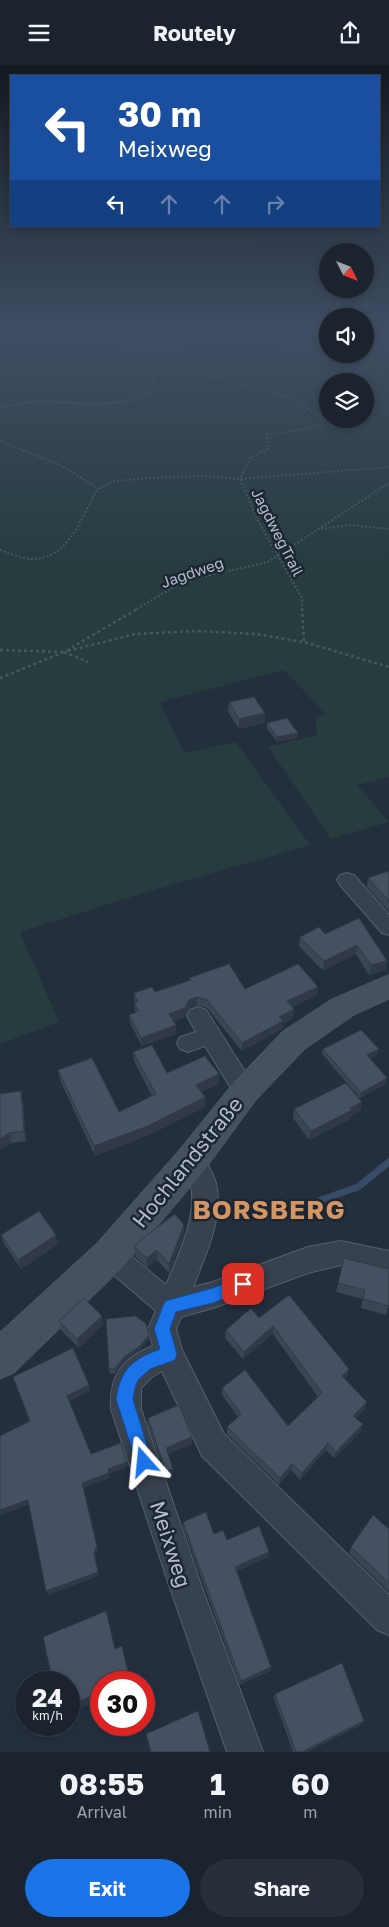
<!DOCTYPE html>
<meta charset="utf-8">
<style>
:root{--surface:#1b232e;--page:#282f3a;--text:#f1f3f6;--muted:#a0a4aa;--line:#39404a;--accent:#1a73e8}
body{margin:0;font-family:"Golos Text",sans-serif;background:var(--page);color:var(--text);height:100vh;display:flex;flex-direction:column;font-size:19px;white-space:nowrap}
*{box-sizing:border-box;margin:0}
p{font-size:16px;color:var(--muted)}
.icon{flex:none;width:28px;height:28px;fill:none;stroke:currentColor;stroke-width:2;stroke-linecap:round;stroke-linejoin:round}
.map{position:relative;height:1687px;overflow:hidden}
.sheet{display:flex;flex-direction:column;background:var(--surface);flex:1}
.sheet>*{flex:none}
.hud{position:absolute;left:10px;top:10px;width:370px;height:152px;border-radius:0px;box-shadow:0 2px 8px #0003,0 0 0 1px var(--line);background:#1a4fa0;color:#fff;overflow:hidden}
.needle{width:32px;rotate:132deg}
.fabs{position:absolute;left:319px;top:178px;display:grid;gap:10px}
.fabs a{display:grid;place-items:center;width:55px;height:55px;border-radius:50%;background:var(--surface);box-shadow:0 2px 8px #0003,0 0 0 1px var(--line);font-size:25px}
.speed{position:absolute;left:15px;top:1606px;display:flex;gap:10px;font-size:25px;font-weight:700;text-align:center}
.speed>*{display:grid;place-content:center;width:65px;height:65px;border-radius:50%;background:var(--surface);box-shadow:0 2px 8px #0003,0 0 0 1px var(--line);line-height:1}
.speed small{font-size:12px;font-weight:400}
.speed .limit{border:8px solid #d22;background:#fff;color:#111}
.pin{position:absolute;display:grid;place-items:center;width:42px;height:42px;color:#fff;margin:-21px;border-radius:10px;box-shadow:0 2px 8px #0006}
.me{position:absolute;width:55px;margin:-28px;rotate:342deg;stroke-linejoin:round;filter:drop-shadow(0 0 4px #0008)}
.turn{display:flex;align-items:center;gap:18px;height:105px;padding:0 25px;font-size:22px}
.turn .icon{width:65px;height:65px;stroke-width:2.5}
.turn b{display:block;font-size:35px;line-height:42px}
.lanes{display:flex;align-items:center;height:48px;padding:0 25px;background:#0003;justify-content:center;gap:25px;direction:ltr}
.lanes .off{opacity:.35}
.eta{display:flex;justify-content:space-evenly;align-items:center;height:85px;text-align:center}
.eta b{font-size:30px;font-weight:700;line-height:35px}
.primary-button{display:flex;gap:10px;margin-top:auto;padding:10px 25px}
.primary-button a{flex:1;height:58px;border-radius:30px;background:var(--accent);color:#fff;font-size:20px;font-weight:700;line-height:58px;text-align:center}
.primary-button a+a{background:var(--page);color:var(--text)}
header{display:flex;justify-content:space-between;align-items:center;height:65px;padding:0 25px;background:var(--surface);font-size:22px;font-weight:700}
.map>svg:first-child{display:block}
.green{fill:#263c3f;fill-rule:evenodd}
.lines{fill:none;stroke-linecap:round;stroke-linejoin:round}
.stream{stroke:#394c67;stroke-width:7}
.street-casing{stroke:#565f6c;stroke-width:2}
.secondary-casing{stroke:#565f6c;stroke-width:1}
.path-far1{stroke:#44595c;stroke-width:2;stroke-dasharray:2 2;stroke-linecap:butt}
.path{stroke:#44595c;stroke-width:2.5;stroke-dasharray:3 3;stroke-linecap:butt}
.street{fill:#38414e;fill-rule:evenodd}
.secondary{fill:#465061;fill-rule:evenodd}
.wall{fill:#3b4654}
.shaded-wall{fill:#303945}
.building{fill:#455162;stroke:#303945}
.route{fill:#1a73e8;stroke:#114b97}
.labels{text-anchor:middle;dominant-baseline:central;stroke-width:5;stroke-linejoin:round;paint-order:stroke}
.far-street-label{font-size:15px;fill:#b4bcc9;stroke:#1d2633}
.near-street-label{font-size:21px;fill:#b4bcc9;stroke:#1d2633}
.near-district-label{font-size:26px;font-weight:bold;letter-spacing:1px;fill:#d59563;stroke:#1d2633}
</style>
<header><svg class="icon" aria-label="menu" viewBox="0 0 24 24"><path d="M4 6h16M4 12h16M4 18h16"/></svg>Routely<svg class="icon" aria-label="share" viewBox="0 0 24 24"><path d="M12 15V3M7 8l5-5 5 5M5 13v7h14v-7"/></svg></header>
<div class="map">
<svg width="389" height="1687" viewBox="0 0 389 1687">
<rect width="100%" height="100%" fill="#242f3e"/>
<path class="green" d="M 0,265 L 327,265 L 328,289 L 365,289 L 365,265 L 389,265 L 389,712 L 357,720 L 389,757 L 331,774 L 268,682 L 317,670 L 315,653 L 326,649 L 284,605 L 160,637 L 184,688 L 236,677 L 310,780 L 147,827 L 20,867 L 59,957 L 0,979 ZM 328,316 L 365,316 L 365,354 L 328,354 Z"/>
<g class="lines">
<path class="stream" d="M 321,1135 L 358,1122 L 389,1097"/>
<defs>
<path id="street" d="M 347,808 L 354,810 L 389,850 L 389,870 L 382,868 L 340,820 L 337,815 L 340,810 Z
M 198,942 L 206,945 L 253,1019 L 257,1026 L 253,1033 L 245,1036 L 237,1033 L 205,981 L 188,987 L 180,984 L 177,978 L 180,972 L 196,967 L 187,951 L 190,945 Z
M 192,1084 L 201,1087 C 206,1097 213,1108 216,1118 C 224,1153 205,1191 193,1222 L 213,1217 L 308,1182 L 341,1176 L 389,1186 L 389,1212 L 341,1200 L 308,1208 L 213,1243 L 181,1252 L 176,1264 L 182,1285 L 224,1369 L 389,1530 L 389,1570 L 377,1565 L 202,1391 L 162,1306 L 152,1312 L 141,1323 L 141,1344 L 201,1520 L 263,1687 L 227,1687 L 169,1520 L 111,1344 C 109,1310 123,1293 153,1281 L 148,1264 L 156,1246 L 101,1199 L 97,1190 L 101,1181 L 110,1178 L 119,1181 L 166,1220 C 179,1189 197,1153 191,1120 C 189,1111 183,1103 180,1095 L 183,1087 Z"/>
<path id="secondary" d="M 389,910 L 389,934 L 354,950 L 305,984 L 256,1035 L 204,1106 L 123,1202 L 14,1308 L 0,1314 L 0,1267 L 97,1178 L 180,1084 L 234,1017 L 283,966 L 332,934 Z"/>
</defs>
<use href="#street" class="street-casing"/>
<use href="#secondary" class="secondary-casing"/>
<path class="path-far1" d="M 54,265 L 80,275 L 95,274 L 122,278 L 178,299 L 184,304 L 290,332 L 325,355 L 310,363 L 267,370 L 269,383 L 250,393 L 240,414 L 257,454 L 302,533 L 302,544
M 263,265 L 272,268 L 291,281 L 328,285
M 15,268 L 21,268
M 365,273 L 373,283 L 373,287
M 354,289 L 364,290 L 379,285 L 384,265
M 0,342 C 14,340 28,337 42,337 C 75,337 129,345 156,324 L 145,290 L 147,287 L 253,265
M 0,376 L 62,401 L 99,424
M 321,464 L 349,460 L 389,464
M 0,485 C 9,488 20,493 30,494 C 66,496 80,457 94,430 L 99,424 L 111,417 L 145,413 L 203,411 L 240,414 L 389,402
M 137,544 L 172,523 L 201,512 L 268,497 L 389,418"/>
<path class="path" d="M 302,543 L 304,577
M 0,585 L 62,587
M 68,586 L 135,569 L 195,566 L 256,569 L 304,577 L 389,602
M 64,587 L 88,597
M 0,613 L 64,587 L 139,543"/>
<use href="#street" class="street"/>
<use href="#secondary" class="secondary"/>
</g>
<path class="wall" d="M 229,637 L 265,658 L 239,664 L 228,647 Z
M 267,658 L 298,668 L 297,673 L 277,677 L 267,663 Z
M 389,806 L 389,847 L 367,822 L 368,813 Z
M 359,853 L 387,896 L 385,905 L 369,910 L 356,889 L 323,906 L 299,881 L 300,872 L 325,869 Z
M 189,913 L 245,924 L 317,930 L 292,942 L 294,944 L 293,953 L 283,958 L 282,964 L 242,986 L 207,943 L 197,940 L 189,943 L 185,952 L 173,956 L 176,960 L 176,969 L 142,981 L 130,958 L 129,950 L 135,948 L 134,928 L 155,927 L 189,916 Z
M 323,984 L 379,984 L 377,990 L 369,994 L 386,1019 L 360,1033 L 322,989 Z
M 133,987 L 167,1008 L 219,1019 L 201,1027 L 205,1042 L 149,1070 L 95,1091 L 60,1015 L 58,1005 L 119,1047 L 152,1031 L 134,996 Z
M 21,1026 L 23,1036 L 26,1076 L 11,1078 L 0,1085 L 0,1029 Z
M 362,1037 L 360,1046 L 351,1051 L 350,1054 L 309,1075 L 293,1053 L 294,1044 Z
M 184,1169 L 169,1208 L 157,1195 L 147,1202 L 135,1191 L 134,1182 Z
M 1,1170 L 58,1179 L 21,1204 L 4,1179 Z
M 344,1193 L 389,1240 L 386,1250 L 361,1243 L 363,1234 L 336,1227 Z
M 289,1230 L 347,1312 L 345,1314 L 365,1344 L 356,1353 L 361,1366 L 334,1393 L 326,1385 L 300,1415 L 291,1405 L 279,1420 L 227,1369 L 227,1362 L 238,1352 L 222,1330 L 222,1323 L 288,1361 L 318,1332 L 273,1269 L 243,1294 L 225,1273 L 226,1265 L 259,1253 Z
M 59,1256 L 103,1259 L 79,1283 L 61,1265 Z
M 149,1270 L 149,1274 L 140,1285 L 125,1296 L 116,1308 L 110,1309 L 109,1304 Z
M 148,1353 L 192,1379 L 168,1389 L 173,1404 L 173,1411 L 167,1414 L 148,1360 Z
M 183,1457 L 214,1469 L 268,1492 L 237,1506 L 271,1602 L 270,1606 L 240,1620 L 183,1462 Z
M 389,1464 L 389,1527 L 349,1488 L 351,1482 Z
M 275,1629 L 361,1660 L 307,1687 L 293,1687 L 274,1633 Z"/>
<path class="shaded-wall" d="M 265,648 L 265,658 L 239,664 L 239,654 Z
M 298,668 L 297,673 L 277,677 L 277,672 Z
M 357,880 L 356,889 L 323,906 L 324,896 Z
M 387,896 L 385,905 L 369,910 L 371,900 Z
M 318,922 L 317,930 L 286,945 L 287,936 Z
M 197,932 L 197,940 L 189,943 L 185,952 L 169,957 L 169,949 L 189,935 Z
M 294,944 L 293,953 L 283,958 L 282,964 L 242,986 L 242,978 L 279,952 Z
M 176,960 L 176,969 L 142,981 L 141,973 Z
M 379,984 L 377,990 L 366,996 L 367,990 Z
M 219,1009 L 219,1019 L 196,1030 L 196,1020 Z
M 387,1013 L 386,1019 L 360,1033 L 361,1028 Z
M 21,1026 L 23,1036 L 26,1076 L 24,1066 Z
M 205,1032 L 205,1042 L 149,1070 L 95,1091 L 94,1081 Z
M 362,1037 L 360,1046 L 351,1051 L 350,1054 L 309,1075 L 311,1066 Z
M 9,1068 L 11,1078 L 0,1085 L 0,1074 Z
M 184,1160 L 184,1169 L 169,1208 L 169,1199 Z
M 56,1170 L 58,1179 L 21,1204 L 18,1195 Z
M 157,1185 L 157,1195 L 147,1202 L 147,1193 Z
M 102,1251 L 103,1259 L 79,1283 L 77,1274 Z
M 273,1261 L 273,1269 L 243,1294 L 244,1287 Z
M 149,1270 L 149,1274 L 140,1285 L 125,1296 L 116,1308 L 115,1304 L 124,1292 Z
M 349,1304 L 347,1312 L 341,1319 L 342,1311 Z
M 89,1320 L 90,1326 L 68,1337 L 67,1331 Z
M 367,1337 L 365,1344 L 351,1358 L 353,1351 Z
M 363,1359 L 361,1366 L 334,1393 L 336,1387 Z
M 192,1372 L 192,1379 L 166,1389 L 166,1383 Z
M 328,1378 L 326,1385 L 300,1415 L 302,1408 Z
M 127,1397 L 128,1402 L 109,1409 L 110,1413 L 83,1423 L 82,1418 L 108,1404 Z
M 292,1399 L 291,1405 L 279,1420 L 280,1413 Z
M 173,1404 L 173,1411 L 167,1414 L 166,1407 Z
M 28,1435 L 30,1439 L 0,1451 L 0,1445 Z
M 97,1481 L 98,1486 L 95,1493 L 99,1511 L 48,1530 L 46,1526 L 94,1488 Z
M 269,1487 L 268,1492 L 235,1507 L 235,1502 Z
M 271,1602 L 270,1606 L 240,1620 L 241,1616 Z
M 101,1627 L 101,1635 L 69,1648 L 69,1641 Z
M 364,1656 L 361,1660 L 307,1687 L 302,1687 Z"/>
<path class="building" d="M 254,632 L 265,648 L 239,654 L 229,637 Z
M 287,653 L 298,668 L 277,672 L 267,658 Z
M 389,806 L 389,836 L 368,813 Z
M 359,853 L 387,896 L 371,900 L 357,880 L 324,896 L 300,872 L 319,862 L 325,869 Z
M 229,899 L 245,924 L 298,899 L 318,922 L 287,936 L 294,944 L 279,952 L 283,956 L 242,978 L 207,935 L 197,932 L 189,935 L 185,943 L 169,949 L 176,960 L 141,973 L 129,950 L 139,946 L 134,938 L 138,937 L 134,928 L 152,922 L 155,927 L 191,915 L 189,913 Z
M 361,965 L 379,984 L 367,990 L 387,1013 L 361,1028 L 323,984 Z
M 152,980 L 167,1008 L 205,991 L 219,1009 L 196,1020 L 205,1032 L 148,1061 L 94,1081 L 58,1005 L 92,993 L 119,1047 L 156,1029 L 133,987 Z
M 346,1018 L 362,1037 L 350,1043 L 352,1045 L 311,1066 L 294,1044 Z
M 21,1026 L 24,1066 L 9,1068 L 0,1074 L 0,1029 Z
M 39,1146 L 56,1170 L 18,1195 L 1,1170 Z
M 175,1149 L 184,1160 L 169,1199 L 157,1185 L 147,1193 L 134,1182 L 139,1176 Z
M 344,1193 L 389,1204 L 389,1241 L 363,1234 L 365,1225 L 338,1218 Z
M 289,1230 L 349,1304 L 342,1311 L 367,1337 L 353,1351 L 363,1359 L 336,1387 L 328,1378 L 302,1408 L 292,1399 L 280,1413 L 227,1362 L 241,1349 L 222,1323 L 245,1305 L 288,1361 L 322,1328 L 273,1261 L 244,1287 L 226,1265 L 251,1243 L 259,1253 Z
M 84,1233 L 102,1251 L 77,1274 L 59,1256 Z
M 136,1251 L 146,1259 L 149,1270 L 140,1281 L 124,1292 L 115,1304 L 109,1304 L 106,1254 Z
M 73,1283 L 89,1320 L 67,1331 L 91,1389 L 121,1378 L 127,1397 L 108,1404 L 109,1408 L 82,1418 L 97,1481 L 94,1488 L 98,1507 L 46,1526 L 28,1435 L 0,1445 L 0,1371 L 30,1356 L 13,1312 Z
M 179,1340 L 192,1372 L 166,1383 L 173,1404 L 166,1407 L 148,1353 Z
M 206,1447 L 214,1469 L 223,1465 L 227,1475 L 259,1461 L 269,1487 L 235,1502 L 271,1602 L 241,1616 L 183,1457 Z
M 373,1450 L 389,1464 L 389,1518 L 351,1482 Z
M 106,1546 L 115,1584 L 122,1581 L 130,1615 L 125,1618 L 101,1618 L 101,1627 L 69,1641 L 69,1618 L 53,1618 L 43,1572 Z
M 342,1598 L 364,1656 L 302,1687 L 296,1687 L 275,1629 Z
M 198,1646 L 210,1687 L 151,1687 L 146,1669 Z"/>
<linearGradient id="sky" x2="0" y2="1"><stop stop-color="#141a22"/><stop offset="0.53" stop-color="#3f4d63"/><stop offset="1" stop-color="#3f4d63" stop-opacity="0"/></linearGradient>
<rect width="389" height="501" fill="url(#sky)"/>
<path class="route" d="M 243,1211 L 248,1214 L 250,1219 L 248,1224 L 213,1238 L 176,1247 L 170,1264 L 177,1289 L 175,1295 L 150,1304 L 138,1315 L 135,1323 L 133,1334 L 152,1397 L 150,1403 L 144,1405 L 138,1403 L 116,1334 C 121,1303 132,1295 160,1284 L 154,1264 L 165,1236 L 213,1223 Z"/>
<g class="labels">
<g class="far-street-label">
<text transform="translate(278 467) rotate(63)">JagdwegTrail</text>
<text transform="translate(192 507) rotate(-19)">Jagdweg</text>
</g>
<g class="near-street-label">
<text transform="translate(187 1097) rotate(-51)">Hochlandstraße</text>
<text transform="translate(171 1479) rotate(72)">Meixweg</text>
</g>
<g class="near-district-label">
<text x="269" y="1144">BORSBERG</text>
</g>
</g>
</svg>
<div class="fabs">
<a><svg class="needle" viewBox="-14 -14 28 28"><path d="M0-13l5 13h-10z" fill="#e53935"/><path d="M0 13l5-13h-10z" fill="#a0a4aa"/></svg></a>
<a><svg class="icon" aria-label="sound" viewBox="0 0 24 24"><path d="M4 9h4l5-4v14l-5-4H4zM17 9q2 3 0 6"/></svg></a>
<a><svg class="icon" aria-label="layers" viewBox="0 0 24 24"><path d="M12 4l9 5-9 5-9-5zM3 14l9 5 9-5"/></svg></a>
</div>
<div class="speed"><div>24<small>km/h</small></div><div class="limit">30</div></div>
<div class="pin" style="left:243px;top:1219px;background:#d93025"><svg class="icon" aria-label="arrive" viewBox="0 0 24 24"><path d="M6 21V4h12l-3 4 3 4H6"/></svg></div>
<svg class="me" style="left:144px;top:1397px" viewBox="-20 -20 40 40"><path d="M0-17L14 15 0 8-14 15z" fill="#1a73e8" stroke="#fff" stroke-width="4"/></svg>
<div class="hud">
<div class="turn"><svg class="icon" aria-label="left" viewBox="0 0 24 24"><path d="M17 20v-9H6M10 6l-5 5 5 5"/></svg><div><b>30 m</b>Meixweg</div></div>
<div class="lanes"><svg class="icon" aria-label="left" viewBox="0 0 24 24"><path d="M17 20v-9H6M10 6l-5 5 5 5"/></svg><svg class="icon off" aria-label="ahead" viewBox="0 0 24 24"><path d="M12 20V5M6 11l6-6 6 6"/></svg><svg class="icon off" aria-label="ahead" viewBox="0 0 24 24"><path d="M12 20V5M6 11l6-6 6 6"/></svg><svg class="icon off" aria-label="right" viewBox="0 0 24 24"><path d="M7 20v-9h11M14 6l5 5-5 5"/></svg></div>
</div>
</div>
<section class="sheet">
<div class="eta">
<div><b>08:55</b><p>Arrival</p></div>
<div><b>1</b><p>min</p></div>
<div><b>60</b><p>m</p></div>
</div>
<div class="primary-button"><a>Exit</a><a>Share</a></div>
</section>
